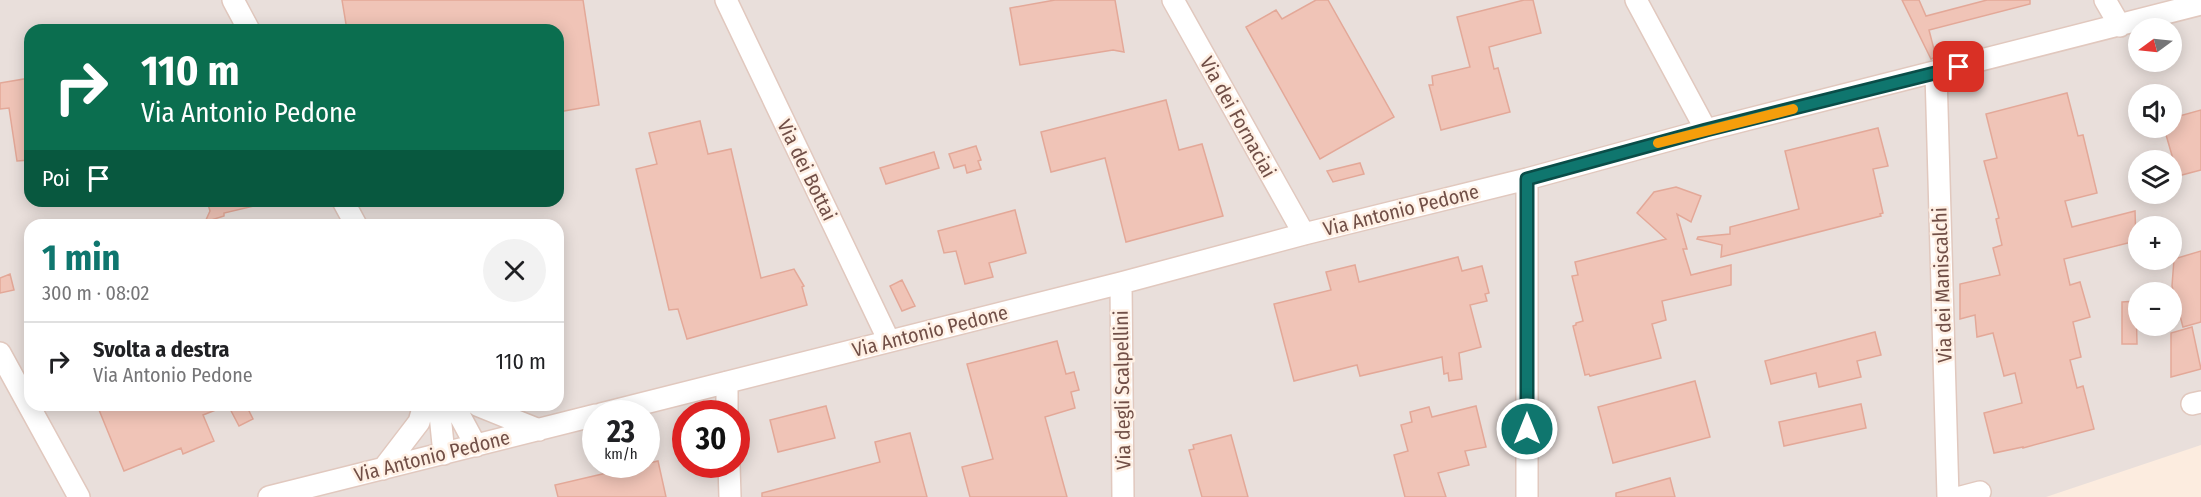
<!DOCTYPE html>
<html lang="it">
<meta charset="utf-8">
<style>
:root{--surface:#fff;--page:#f2f2f2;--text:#202124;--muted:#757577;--line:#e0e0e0;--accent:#0f766e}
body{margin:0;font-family:"Fira Sans Condensed",sans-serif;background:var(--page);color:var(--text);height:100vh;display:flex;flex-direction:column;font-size:22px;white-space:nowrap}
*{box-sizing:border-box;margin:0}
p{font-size:20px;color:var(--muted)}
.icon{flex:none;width:33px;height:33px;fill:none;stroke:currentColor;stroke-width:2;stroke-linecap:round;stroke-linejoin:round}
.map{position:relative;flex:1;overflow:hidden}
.details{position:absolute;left:24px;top:219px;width:540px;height:192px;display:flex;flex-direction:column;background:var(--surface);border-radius:18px;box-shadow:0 3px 15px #0003}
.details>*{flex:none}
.hud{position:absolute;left:24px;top:24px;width:540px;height:183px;border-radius:18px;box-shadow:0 3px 15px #0003;background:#0b6e4f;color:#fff;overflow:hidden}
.needle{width:39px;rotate:255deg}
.fabs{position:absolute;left:2128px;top:18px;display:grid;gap:12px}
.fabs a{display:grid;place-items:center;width:54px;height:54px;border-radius:50%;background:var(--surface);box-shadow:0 3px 15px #0003;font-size:30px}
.speed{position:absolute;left:582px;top:400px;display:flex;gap:12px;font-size:30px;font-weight:700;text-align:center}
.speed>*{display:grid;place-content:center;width:78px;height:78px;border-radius:50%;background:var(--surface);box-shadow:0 3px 15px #0003;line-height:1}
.speed small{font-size:15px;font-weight:400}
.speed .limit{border:9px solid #d22;background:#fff;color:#111}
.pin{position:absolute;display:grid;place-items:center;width:51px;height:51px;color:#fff;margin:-26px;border-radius:12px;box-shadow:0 3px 9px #0006}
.me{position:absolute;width:66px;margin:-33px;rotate:0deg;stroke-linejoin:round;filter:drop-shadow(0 0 4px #0008)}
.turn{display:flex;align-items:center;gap:21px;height:126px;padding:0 18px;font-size:27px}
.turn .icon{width:78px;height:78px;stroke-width:2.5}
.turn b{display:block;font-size:42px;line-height:51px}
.then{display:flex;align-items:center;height:57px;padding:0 18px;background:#0003;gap:12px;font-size:22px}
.round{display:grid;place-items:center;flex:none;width:63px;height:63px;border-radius:32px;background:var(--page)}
.headline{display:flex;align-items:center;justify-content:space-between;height:102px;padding:0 18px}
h1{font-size:36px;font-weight:700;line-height:45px;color:var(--accent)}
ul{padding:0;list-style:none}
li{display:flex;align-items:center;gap:18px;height:78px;padding:0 18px;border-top:2px solid var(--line)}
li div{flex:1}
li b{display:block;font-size:22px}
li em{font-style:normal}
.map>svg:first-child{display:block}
.industrial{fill:#e9dfdb;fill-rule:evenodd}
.building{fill:#f0c4b7;stroke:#e3a898;stroke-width:1.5}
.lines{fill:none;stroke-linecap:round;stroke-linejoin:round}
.minor-casing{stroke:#e1c8be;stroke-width:24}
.minor{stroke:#fff;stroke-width:21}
.route-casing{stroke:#0a4d48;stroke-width:15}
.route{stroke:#0f766e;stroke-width:10}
.slow{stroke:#f59e0b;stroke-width:10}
.labels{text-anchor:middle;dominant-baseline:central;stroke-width:5;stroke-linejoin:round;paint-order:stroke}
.street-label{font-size:20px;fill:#714f47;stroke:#fff0e4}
</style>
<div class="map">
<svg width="2201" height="497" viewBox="0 0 2201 497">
<rect width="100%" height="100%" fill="#fcecdf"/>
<path class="industrial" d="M 0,0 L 2201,0 L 2201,445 L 2046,497 L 0,497 ZM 2139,28 L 2172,28 L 2172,62 L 2139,62 ZM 30,30 L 558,30 L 558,201 L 30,201 ZM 2139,94 L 2172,94 L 2172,128 L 2139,128 ZM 2139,160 L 2172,160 L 2172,194 L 2139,194 ZM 30,225 L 558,225 L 558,405 L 30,405 ZM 2139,226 L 2172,226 L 2172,260 L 2139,260 ZM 2139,292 L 2172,292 L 2172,326 L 2139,326 ZM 596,414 L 646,414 L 646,465 L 596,465 ZM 686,414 L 736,414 L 736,465 L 686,465 Z"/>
<path class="building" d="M 342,0 L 583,0 L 599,105 L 558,112 L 558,30 L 347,30 Z
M 1055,0 L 1115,0 L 1124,52 L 1113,50 L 1020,65 L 1010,8 Z
M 1316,0 L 1328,0 L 1394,117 L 1320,159 L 1246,27 L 1276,10 L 1282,19 Z
M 1524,0 L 1533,0 L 1541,33 L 1489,47 L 1494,69 L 1498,68 L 1510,112 L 1441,130 L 1429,85 L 1433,85 L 1432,76 L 1470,67 L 1457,17 Z
M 1902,0 L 1919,0 L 1926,16 L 1987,0 L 2030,0 L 2030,4 L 1929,30 L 1936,57 L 1931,59 Z
M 30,78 L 30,160 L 17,161 L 9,108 L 0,109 L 0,83 Z
M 2067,93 L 2078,136 L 2083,135 L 2097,193 L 2065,201 L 2072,227 L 2135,211 L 2136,241 L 2064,259 L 2070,285 L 2080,282 L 2090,317 L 2073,322 L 2081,357 L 2070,360 L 2077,388 L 2083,386 L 2094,429 L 2023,448 L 2023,447 L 1994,453 L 1984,413 L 2022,403 L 2015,373 L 2004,376 L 1993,333 L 1977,337 L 1975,315 L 1960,319 L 1960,284 L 2000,275 L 1993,248 L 2002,245 L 1996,219 L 1999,218 L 1984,161 L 1997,158 L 1986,114 Z
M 1166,100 L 1179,150 L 1202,144 L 1223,216 L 1126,242 L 1105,158 L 1051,172 L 1041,132 Z
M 2201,110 L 2201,170 L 2178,176 L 2164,128 L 2172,128 L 2172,118 Z
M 700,121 L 708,154 L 731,149 L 761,278 L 794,269 L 804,286 L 802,287 L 807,305 L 687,339 L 678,309 L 669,310 L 636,169 L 657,164 L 649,133 Z
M 1878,128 L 1888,166 L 1873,169 L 1883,213 L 1880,214 L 1881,216 L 1721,257 L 1722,245 L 1697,239 L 1698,237 L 1730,234 L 1730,227 L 1799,209 L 1785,151 Z
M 976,146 L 981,160 L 978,161 L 981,169 L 967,173 L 965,165 L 954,168 L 949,154 Z
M 934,152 L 939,168 L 886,184 L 880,168 Z
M 1360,163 L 1364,174 L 1333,182 L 1327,171 Z
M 1676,187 L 1701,196 L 1691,222 L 1677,214 L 1687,249 L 1683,249 L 1691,275 L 1731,265 L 1731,285 L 1662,301 L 1666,320 L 1652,324 L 1661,358 L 1590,376 L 1589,374 L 1585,375 L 1573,326 L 1576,325 L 1576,323 L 1583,321 L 1572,276 L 1578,275 L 1575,262 L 1666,239 L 1637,213 L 1654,192 Z
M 207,201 L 253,201 L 254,206 L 224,213 L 224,216 L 205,222 L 210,211 Z
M 1015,210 L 1026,253 L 989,263 L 993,277 L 965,284 L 956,251 L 944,253 L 938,231 Z
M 2201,251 L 2201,322 L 2183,327 L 2172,286 L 2174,259 Z
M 1458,257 L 1462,271 L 1482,266 L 1489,293 L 1485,294 L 1487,301 L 1470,305 L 1481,347 L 1459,353 L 1462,379 L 1449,381 L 1448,373 L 1444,374 L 1442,357 L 1360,376 L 1357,365 L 1294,381 L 1274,304 L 1331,290 L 1326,272 L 1355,265 L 1359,282 Z
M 10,274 L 14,290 L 0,293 L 0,278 Z
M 902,280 L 915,306 L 902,311 L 890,286 Z
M 2136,301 L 2137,344 L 2122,344 L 2122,302 Z
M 2192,327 L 2201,369 L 2171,377 L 2171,333 Z
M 1875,332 L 1881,355 L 1857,361 L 1861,377 L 1819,387 L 1816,373 L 1771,384 L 1765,361 Z
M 1057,341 L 1066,374 L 1074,372 L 1079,390 L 1071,392 L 1075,408 L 1045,417 L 1067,497 L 970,497 L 962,467 L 993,459 L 967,364 Z
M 1695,381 L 1710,437 L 1613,463 L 1598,407 Z
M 1861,404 L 1866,428 L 1784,446 L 1779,422 Z
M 97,405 L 226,405 L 226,406 L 203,415 L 214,441 L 183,454 L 181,448 L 124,471 Z
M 228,405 L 246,405 L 253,419 L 239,426 Z
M 826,406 L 835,438 L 778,452 L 770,420 Z
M 1476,406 L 1486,447 L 1465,451 L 1469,465 L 1438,473 L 1446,497 L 1405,497 L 1394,455 L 1408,451 L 1401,425 L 1412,422 L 1410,412 L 1429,407 L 1432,417 Z
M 910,433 L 927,497 L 762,497 L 762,493 L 880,462 L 875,442 Z
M 1231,435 L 1248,497 L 1202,497 L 1189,450 L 1194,449 L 1193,445 Z
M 658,461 L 666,497 L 558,497 L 555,485 Z
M 1670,478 L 1675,497 L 1616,497 L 1616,493 Z"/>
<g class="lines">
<defs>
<path id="minor" d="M 233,0 L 249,30
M 726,0 L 889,341
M 1173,0 L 1304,234
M 1636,0 L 1706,130
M 2105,0 L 2120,26
M 1936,73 L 1948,497
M 343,201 L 356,225
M 1121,283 L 1123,497
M 0,353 L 79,497
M 727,382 L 727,414
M 2192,404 L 2201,402
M 439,405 L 444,454
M 454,405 L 476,446
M 477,405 L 539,430
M 601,414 L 1121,283 L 1304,234 L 1527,179 L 1706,130 L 2201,4
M 729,465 L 730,497
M 383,469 L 419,422 L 424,405
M 269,497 L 596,415
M 1527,497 L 1527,179
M 1961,497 L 1980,492"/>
</defs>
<use href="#minor" class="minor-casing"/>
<use href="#minor" class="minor"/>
</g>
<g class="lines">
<defs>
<path id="route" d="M 1527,429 L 1527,179 L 1706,130 L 1959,67"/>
</defs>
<use href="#route" class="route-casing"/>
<use href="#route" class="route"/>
<path class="slow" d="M 1658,143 L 1793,109"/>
</g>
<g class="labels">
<g class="street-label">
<text transform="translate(1238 117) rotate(61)">Via dei Fornaciai</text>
<text transform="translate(807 170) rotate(64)">Via dei Bottai</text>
<text transform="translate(1401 210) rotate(-14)">Via Antonio Pedone</text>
<text transform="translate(1942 285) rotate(-92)">Via dei Maniscalchi</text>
<text transform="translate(930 331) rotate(-14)">Via Antonio Pedone</text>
<text transform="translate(1122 390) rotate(-91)">Via degli Scalpellini</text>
<text transform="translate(432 456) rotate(-14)">Via Antonio Pedone</text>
</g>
</g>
</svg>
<div class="fabs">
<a><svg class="needle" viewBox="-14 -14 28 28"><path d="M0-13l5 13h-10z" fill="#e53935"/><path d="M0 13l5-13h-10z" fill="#757577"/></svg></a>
<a><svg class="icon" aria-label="sound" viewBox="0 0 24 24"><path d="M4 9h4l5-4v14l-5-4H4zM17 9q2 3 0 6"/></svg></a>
<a><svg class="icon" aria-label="layers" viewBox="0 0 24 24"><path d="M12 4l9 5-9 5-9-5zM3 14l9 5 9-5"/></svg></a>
<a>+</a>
<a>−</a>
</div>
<div class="speed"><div>23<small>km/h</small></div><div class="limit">30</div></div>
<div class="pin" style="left:1959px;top:67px;background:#d93025"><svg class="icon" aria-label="arrive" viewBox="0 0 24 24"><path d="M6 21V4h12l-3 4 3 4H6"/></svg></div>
<svg class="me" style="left:1527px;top:429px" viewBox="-20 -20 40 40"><circle r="17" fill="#0f766e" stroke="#fff" stroke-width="3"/><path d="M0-11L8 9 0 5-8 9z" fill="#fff"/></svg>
<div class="hud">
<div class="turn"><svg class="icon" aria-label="right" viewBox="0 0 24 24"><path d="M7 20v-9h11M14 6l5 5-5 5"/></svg><div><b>110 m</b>Via Antonio Pedone</div></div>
<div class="then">Poi<svg class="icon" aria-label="arrive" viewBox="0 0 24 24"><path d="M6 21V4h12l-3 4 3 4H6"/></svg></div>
</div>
<section class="details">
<div class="headline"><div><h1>1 min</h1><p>300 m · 08:02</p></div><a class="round"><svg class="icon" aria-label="close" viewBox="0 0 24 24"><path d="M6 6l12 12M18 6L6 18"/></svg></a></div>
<ul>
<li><svg class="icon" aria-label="right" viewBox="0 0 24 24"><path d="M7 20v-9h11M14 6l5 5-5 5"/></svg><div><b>Svolta a destra</b><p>Via Antonio Pedone</p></div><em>110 m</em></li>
</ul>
</section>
</div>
